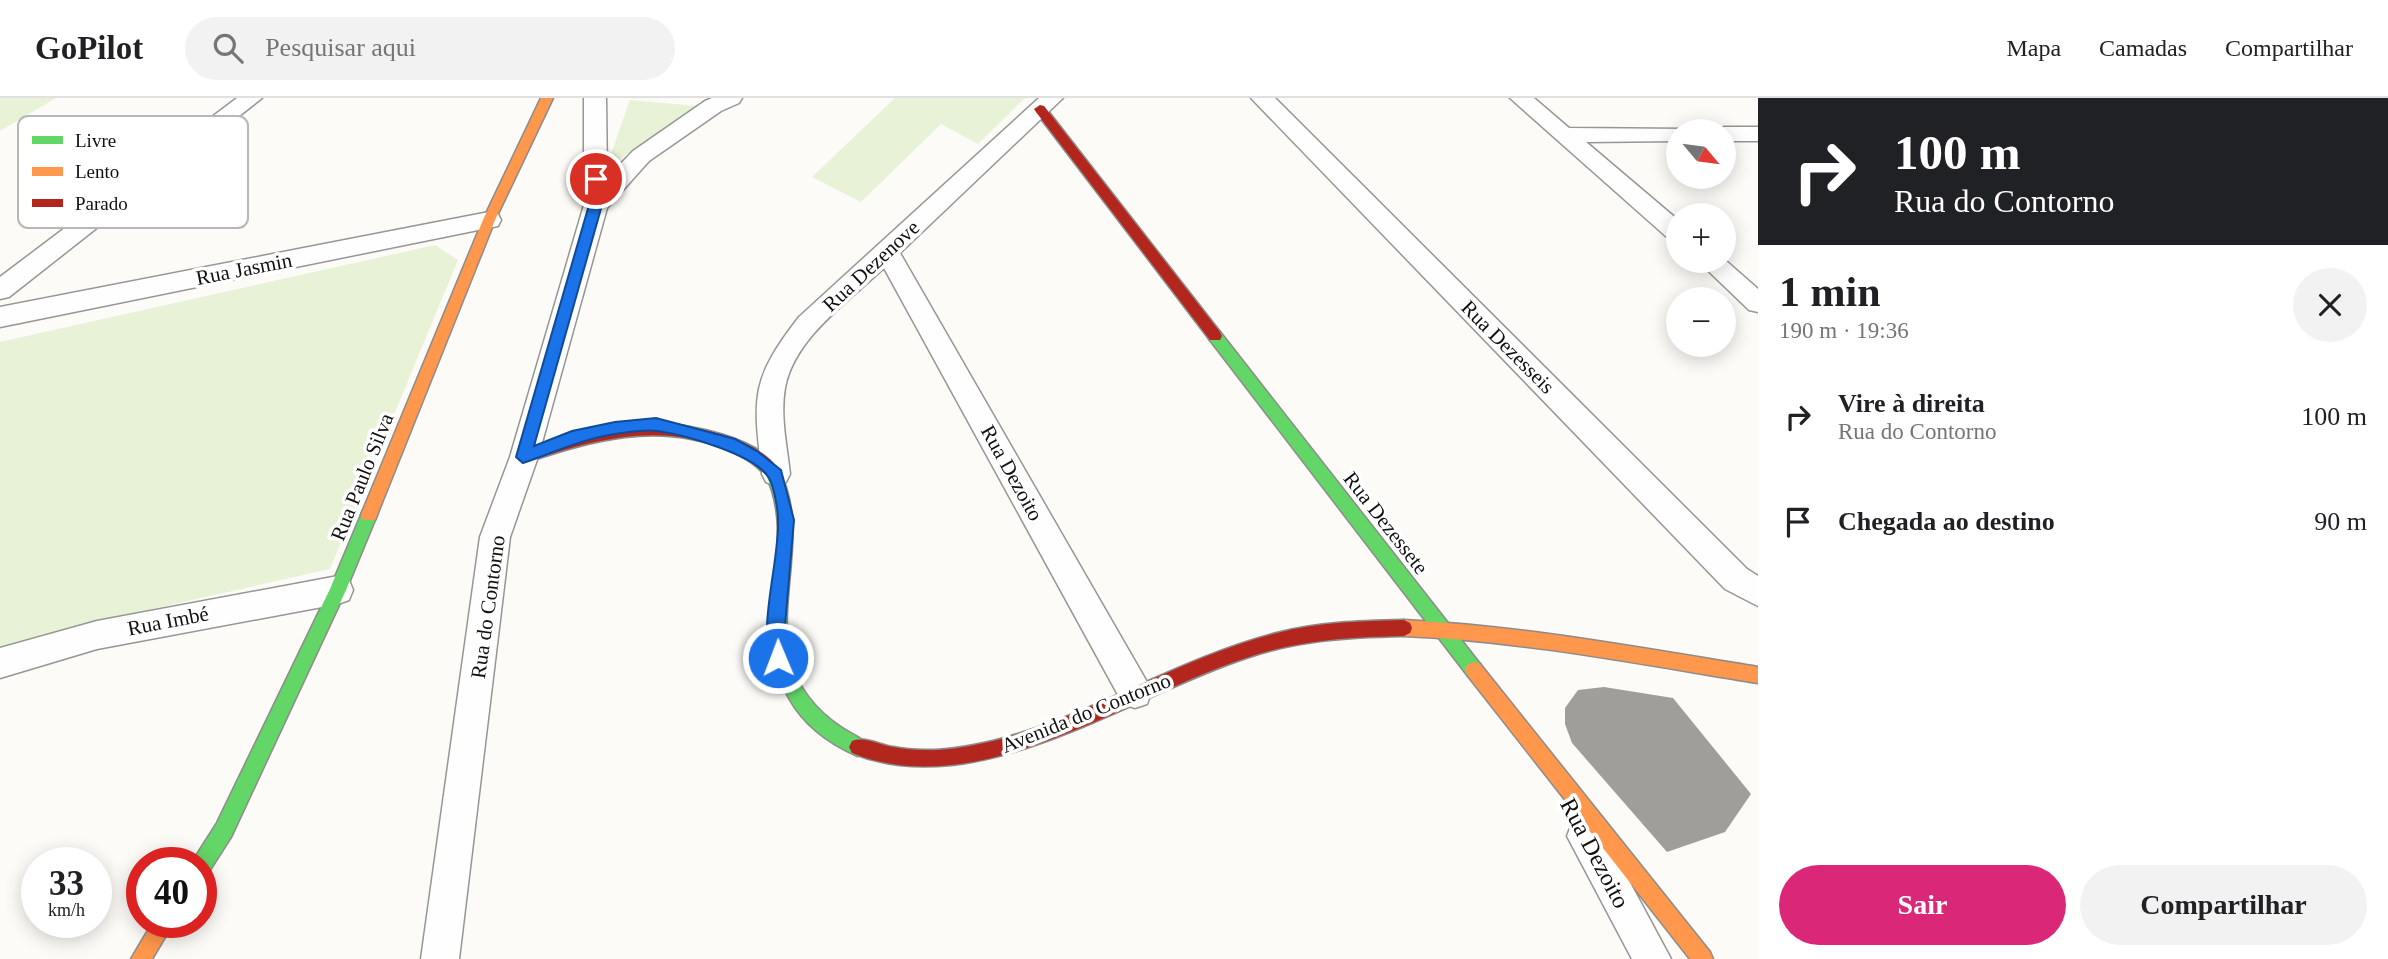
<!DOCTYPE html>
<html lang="pt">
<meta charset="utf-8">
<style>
:root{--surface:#fff;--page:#f2f2f2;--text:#202124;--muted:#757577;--line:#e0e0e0;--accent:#db2777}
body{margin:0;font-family:Georgia,serif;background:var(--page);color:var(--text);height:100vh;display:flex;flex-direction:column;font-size:26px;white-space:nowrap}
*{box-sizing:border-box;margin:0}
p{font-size:23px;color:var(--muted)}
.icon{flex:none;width:38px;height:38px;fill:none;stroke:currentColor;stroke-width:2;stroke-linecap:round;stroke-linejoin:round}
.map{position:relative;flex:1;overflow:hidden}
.details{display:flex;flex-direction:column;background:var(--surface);width:630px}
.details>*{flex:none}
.guide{background:#202124;color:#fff;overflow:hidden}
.needle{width:46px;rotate:119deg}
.tools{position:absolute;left:1666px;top:21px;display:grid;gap:14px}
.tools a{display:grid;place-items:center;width:70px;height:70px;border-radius:50%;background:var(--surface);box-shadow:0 4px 18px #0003;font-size:35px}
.speed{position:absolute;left:21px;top:749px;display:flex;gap:14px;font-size:35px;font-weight:700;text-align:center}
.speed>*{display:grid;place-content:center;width:91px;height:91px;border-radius:50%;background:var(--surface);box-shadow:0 4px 18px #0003;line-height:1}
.speed small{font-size:18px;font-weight:400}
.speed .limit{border:10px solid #d22;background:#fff;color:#111}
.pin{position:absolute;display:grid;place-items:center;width:60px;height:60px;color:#fff;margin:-30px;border:4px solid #fff;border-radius:50%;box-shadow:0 2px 7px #0007}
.me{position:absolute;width:77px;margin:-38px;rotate:359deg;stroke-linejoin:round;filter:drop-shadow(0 0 5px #0008)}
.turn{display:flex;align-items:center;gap:24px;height:147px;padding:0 21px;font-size:32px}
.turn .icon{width:91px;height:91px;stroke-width:2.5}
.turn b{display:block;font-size:49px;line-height:60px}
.round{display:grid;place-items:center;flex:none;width:74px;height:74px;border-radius:37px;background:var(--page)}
.headline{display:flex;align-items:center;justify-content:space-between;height:119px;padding:0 21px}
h1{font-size:42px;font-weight:800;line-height:52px}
.primary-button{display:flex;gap:14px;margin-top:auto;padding:14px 21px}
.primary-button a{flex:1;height:80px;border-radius:42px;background:var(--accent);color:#fff;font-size:28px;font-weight:800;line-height:80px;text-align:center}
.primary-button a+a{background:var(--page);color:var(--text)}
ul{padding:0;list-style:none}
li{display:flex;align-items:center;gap:21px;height:105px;padding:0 21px}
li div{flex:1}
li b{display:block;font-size:26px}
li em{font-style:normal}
header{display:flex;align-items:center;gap:42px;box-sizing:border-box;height:98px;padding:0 35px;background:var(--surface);border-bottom:2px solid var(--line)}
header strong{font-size:33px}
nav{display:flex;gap:38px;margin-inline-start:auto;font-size:24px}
.search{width:490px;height:63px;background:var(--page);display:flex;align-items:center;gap:18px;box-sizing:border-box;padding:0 24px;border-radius:38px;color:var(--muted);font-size:26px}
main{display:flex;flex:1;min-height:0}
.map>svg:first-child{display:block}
.green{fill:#e7f2d7}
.building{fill:#a09e9b}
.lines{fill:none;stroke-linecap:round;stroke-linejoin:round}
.street-casing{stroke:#969694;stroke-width:3}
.fast-casing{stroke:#8d8c8b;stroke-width:3}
.slow-casing{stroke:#8d8c8b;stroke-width:3}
.jam-casing{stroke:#8d8c8b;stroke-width:3}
.street{fill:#fffefe;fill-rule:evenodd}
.fast{fill:#63d668;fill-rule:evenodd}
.slow{fill:#ff974d;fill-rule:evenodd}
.jam{fill:#b3261e;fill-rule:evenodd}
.route{fill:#1a73e8;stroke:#114b97;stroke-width:2}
.labels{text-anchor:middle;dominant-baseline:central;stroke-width:7;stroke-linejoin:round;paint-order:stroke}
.street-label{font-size:21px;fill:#101010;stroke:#fff}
.near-street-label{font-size:24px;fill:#101010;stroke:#fff}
.key{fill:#fff;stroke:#b7b7b7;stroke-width:2}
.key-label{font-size:19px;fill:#101010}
</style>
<header>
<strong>GoPilot</strong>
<div class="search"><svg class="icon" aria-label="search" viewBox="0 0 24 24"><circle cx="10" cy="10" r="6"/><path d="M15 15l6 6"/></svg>Pesquisar aqui</div>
<nav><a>Mapa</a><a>Camadas</a><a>Compartilhar</a></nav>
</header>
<main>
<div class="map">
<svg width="1758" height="861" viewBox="0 0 1758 861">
<rect width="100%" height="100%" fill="#fcfbf7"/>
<path class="green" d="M 0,0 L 56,0 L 0,33 Z
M 895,0 L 1025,0 L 978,46 L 941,26 L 861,104 L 812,79 Z
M 630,2 L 696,8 L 620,61 L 610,59 Z
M 435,147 L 458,162 L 330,471 L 68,530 L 0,552 L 0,244 Z"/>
<path class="building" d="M 1604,589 L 1673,600 L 1751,696 L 1725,734 L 1667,754 L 1572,645 L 1565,626 L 1565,610 L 1578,592 Z"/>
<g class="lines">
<defs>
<path id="street" d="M 237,0 L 262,0 L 9,199 L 0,201 L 0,179 Z
M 584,0 L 606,0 L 607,80 L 633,53 L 705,3 L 712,0 L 742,0 L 739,5 L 721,13 L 649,63 L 607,110 L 538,359 L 510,439 L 459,861 L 421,861 L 480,439 L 510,359 L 584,107 Z
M 1039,0 L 1063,0 L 900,155 L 1147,584 L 1151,595 L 1147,606 L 1135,610 L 1123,606 L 884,170 C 849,203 794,240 785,290 C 780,318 787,348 790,376 L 786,384 L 776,388 L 766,384 L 762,376 C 753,299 750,282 799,219 Z
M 1251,0 L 1275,0 L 1747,471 L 1758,478 L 1758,508 L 1725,491 Z
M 1510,0 L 1534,0 L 1569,30 L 1686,31 L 1687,33 L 1678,33 L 1678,43 L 1586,44 L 1678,122 L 1678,143 L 1669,141 Z
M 1724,29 L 1758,29 L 1758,43 L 1724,43 L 1724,33 L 1715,33 Z
M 489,114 L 498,116 L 501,122 L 498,128 L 0,229 L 0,209 Z
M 1724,161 L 1758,191 L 1758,214 L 1749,212 L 1698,163 Z
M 338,478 L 349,482 L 353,492 L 349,502 L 338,506 L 97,551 L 0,580 L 0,550 L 97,523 Z
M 1585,720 L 1598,725 L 1671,861 L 1632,861 L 1567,738 L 1572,725 Z"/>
<path id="fast" d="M 1215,233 L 1220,234 L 1480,566 L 1483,572 L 1480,578 L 1474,580 L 1468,578 L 1210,242 L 1208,238 Z
M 773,369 L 778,371 C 811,432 775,499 791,563 C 798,591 818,614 842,630 C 850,636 863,639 867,649 L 864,655 L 858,658 C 830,646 804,627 789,600 C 746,525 801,446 765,375 L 768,371 Z
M 369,410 L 375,412 L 377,417 L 346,492 L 231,739 L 208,775 L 201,777 L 201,765 L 193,765 L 194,761 L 217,725 L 330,491 L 361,417 L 363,412 Z"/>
<path id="slow" d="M 541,0 L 553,0 L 495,122 L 375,422 L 363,422 L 361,417 L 483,122 Z
M 1404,522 C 1523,528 1640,550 1758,569 L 1758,585 C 1640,566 1523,543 1404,538 L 1398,535 L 1396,530 L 1398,525 Z
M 1474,564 L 1480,566 L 1710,854 L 1713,861 L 1690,861 L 1468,578 L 1465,572 L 1468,566 Z
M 153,824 L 174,824 L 152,861 L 131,861 Z"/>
<path id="jam" d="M 1040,7 L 1044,8 L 1220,234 L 1222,238 L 1220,242 L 1210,242 L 1036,14 L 1034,11 Z
M 651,324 C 689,327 761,338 781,375 L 778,379 L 773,381 C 766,379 762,373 756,368 C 748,361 738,356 728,352 C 658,323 592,342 524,365 L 519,363 L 516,359 L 519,355 C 562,338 604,327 651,324 Z
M 1404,522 L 1410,525 L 1412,530 L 1410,535 L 1404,538 C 1350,539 1298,542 1246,560 C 1127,599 978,706 852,655 L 849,649 L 852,643 C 864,638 880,647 893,649 C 903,651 914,652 925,652 C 947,653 971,648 993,643 C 1091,618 1179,560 1277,535 C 1318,524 1362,523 1404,522 Z"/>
</defs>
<use href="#street" class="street-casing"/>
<use href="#fast" class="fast-casing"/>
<use href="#slow" class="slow-casing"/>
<use href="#jam" class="jam-casing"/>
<use href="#street" class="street"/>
<use href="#fast" class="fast"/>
<use href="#slow" class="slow"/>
<use href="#jam" class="jam"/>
</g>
<path class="route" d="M 596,77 L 602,81 L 602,107 L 534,348 L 572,333 L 615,324 L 656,320 L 735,341 L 757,353 L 781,372 L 794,422 L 785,528 L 787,560 L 784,565 L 778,568 L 772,565 C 757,532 780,460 778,422 C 778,411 774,389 769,380 C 755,356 684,337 658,333 C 645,331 628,334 615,336 C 582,341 555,354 523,365 L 516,359 L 589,107 L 589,81 Z"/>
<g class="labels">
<g class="street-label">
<text transform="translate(871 168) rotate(-43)">Rua Dezenove</text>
<text transform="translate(244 171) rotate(-11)">Rua Jasmin</text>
<text transform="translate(1508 249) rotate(45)">Rua Dezesseis</text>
<text transform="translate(1012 375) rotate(61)">Rua Dezoito</text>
<text transform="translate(362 379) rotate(-68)">Rua Paulo Silva</text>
<text transform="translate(1386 425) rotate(52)">Rua Dezessete</text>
<text transform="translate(488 509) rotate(-82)">Rua do Contorno</text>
<text transform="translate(168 523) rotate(-11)">Rua Imbé</text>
<text transform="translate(1086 615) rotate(-22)">Avenida do Contorno</text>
</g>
<g class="near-street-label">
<text transform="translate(1595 755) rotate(62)">Rua Dezoito</text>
</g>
</g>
<rect x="18" y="18" width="230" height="112" rx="10" class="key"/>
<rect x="32" y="38" width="31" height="8" fill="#63d668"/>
<rect x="32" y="69" width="31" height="9" fill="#ff974d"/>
<rect x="32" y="101" width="31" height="8" fill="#b3261e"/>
<g class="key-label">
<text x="75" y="49">Livre</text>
<text x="75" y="80">Lento</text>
<text x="75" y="112">Parado</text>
</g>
</svg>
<div class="tools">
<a><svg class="needle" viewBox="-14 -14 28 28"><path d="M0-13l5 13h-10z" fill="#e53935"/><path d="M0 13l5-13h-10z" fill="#757577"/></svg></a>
<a>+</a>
<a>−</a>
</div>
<div class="speed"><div>33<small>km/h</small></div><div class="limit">40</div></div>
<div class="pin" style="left:596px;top:81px;background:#d93025"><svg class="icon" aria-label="arrive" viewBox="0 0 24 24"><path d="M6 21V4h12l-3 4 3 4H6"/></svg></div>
<svg class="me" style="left:778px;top:560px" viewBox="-20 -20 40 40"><circle r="17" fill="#1a73e8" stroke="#fff" stroke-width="3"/><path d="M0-11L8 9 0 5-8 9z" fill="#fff"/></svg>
</div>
<section class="details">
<div class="guide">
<div class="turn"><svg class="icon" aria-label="right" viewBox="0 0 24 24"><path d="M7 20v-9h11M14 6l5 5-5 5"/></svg><div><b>100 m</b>Rua do Contorno</div></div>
</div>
<div class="headline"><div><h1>1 min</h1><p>190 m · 19:36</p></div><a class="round"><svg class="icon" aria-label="close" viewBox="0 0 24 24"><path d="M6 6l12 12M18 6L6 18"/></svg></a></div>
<ul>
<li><svg class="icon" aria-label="right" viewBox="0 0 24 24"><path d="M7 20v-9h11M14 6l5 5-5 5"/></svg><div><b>Vire à direita</b><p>Rua do Contorno</p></div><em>100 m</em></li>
<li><svg class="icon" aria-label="arrive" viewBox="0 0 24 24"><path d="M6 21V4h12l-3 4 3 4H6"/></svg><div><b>Chegada ao destino</b></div><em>90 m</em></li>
</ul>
<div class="primary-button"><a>Sair</a><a>Compartilhar</a></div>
</section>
</main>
